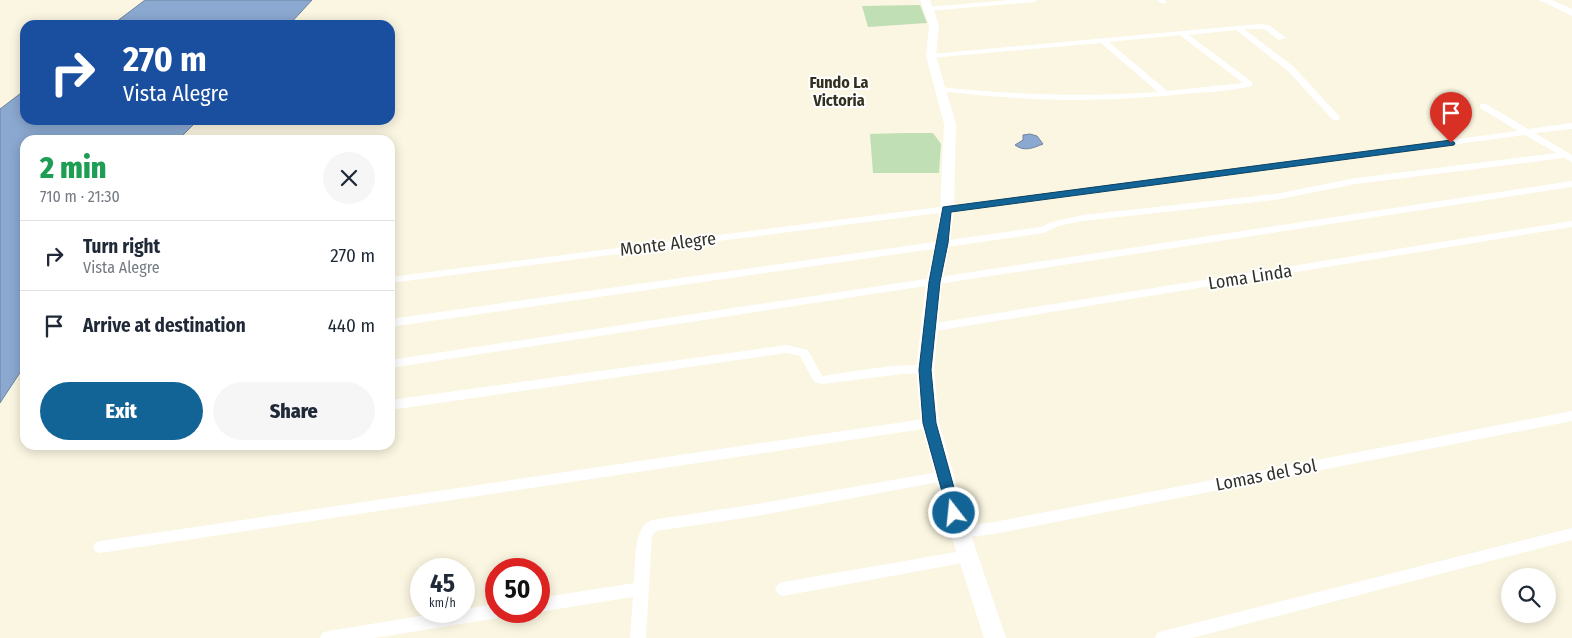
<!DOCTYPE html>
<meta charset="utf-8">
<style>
:root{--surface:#fff;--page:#f6f6f7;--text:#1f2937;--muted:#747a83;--line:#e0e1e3;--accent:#136496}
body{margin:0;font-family:"Fira Sans Condensed",sans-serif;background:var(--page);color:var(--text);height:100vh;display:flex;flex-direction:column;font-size:19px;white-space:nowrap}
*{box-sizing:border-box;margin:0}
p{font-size:16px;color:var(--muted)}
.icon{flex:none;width:28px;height:28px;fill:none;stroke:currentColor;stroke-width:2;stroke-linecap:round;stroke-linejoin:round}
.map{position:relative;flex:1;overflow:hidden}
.details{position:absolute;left:20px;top:135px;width:375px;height:315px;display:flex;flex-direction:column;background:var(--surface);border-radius:15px;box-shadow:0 2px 12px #0003}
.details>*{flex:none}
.banner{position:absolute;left:20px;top:20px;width:375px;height:105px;border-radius:15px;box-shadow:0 2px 12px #0003;background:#1a4fa0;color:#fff;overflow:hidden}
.buttons{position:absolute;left:1501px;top:568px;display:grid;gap:10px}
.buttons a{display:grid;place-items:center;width:55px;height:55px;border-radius:50%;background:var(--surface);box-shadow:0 2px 12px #0003;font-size:25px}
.speed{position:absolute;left:410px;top:558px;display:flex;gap:10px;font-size:25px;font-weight:700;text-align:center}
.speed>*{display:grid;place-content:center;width:65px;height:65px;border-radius:50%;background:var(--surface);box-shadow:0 2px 12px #0003;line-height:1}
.speed small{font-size:12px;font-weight:400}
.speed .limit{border:8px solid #d22;background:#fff;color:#111}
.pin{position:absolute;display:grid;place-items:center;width:42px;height:42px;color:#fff;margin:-51px -21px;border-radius:50% 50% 50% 0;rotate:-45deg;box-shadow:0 0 5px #0007}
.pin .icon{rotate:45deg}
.me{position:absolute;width:55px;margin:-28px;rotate:344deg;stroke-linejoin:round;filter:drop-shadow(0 0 4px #0008)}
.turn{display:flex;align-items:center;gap:18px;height:105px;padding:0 20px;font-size:22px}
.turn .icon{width:65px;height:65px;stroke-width:2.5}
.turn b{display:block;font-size:35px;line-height:42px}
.round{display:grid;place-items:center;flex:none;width:52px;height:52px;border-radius:26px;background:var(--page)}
.overview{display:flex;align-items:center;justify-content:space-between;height:85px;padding:0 20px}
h1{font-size:30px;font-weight:800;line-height:38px;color:#1e9e55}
.button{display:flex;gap:10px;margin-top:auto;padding:10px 20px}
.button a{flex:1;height:58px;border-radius:30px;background:var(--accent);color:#fff;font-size:20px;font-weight:800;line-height:58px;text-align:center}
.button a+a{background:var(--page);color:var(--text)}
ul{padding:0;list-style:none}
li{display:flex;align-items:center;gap:15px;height:70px;padding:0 20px;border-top:1px solid var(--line)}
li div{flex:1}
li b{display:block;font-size:19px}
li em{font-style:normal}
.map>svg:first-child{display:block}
.green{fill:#c0dfb5}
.water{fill:#8ba8d0;stroke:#70849e}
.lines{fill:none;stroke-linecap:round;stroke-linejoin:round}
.street{fill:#fff;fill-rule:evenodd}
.secondary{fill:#fff;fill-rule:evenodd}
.route{fill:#136496;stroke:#0c4162}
.labels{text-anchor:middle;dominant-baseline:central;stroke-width:4;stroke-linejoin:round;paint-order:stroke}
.far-neighbourhood-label{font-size:16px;font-weight:bold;fill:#33301f;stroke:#fff}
.street-label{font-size:18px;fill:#323129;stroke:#fff}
</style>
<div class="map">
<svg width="1572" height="638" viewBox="0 0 1572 638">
<rect width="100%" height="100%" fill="#faf6e1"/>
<path class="green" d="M 920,5 L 927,23 L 868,27 L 862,6 Z
M 905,133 L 933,133 L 941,144 L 939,173 L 873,173 L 870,134 Z"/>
<path class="water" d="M 145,0 L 312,0 L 289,25 L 112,25 Z
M 25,90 L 25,120 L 198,120 L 178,140 L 25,140 L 25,365 L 0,403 L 0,109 Z
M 1030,134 L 1037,136 L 1043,144 C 1033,148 1024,152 1015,145 L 1023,140 L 1023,135 Z"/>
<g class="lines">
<path class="street" d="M 1010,0 L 1037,0 L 1034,2 L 928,11 L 925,9 L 928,7 Z
M 1157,0 L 1165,0 L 1166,2 L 1163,4 Z
M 1259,24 L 1269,25 L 1286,38 L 1279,40 L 1264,29 L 1244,29 L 1293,66 L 1339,116 L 1339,120 L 1333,120 L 1287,70 L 1236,30 L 1189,35 L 1252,82 L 1252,86 C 1230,91 1207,92 1184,94 C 1103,103 1022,101 941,91 L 937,89 L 941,87 C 1013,95 1085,97 1158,92 L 1101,43 L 931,58 L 927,56 L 931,54 ZM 1181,35 L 1181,36 L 1243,83 L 1167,91 L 1109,42 Z
M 1480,104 L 1486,104 L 1528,129 L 1572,123 L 1572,129 L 1535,133 L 1572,155 L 1572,162 L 1564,158 L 1356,184 L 1275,200 L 1083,221 L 1058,226 L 1044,233 L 390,327 L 390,319 L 1041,227 L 1052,222 L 1083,215 L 1275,194 L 1356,178 L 1556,153 L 1525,135 L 947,212 L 390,283 L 390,277 L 947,206 L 1518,131 L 1480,108 Z
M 1572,181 L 1572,187 L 390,368 L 390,360 Z
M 1572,221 L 1572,227 L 929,332 L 923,328 L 929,324 Z
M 787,345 L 808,350 L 822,376 C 847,373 907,361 929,367 L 931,370 L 929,373 L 903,374 L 822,384 L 814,382 L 800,356 L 787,353 L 390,410 L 390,400 Z
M 1572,411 L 1572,421 L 994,534 L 960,538 L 955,536 L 953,532 L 955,528 L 960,526 L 994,522 Z
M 930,418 L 935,420 L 936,423 L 935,426 L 930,428 L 100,553 L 95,551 L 93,547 L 95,543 L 100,541 Z
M 944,471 L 949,472 L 951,476 L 949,480 L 944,481 L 757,516 L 656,531 L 652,536 L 646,638 L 630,638 L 633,597 L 539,612 L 537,611 L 539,611 L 539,598 L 634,583 C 636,565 632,527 652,520 L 757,504 Z
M 1572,528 L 1572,540 L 1192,638 L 1155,638 L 1157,633 L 1163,631 Z
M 968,550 L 973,551 L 975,556 L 973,561 L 968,562 L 783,596 L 778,594 L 775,589 L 778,584 L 783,582 Z
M 496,604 L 496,611 L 506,611 L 503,616 L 498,618 L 374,638 L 320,638 L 322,633 L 328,631 L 451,611 L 464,611 L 464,609 Z"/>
<path class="secondary" d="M 920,0 L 930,0 L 939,25 L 936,56 L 956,124 L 954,209 L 950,243 L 942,282 L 934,370 L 939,423 L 970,532 L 1006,638 L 984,638 L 950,532 L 921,423 L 916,370 L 926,282 L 936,243 L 940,209 L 944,124 L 926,56 L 929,25 Z
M 1539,0 L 1552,0 L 1572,9 L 1572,16 Z"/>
</g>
<path class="route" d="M 1451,140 L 1455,143 L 1454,145 L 951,212 L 948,243 L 940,282 L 931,370 L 936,423 L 961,513 L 959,517 L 954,519 L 949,517 L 923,423 L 919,370 L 929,282 L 943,207 Z"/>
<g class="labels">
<g class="far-neighbourhood-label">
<text x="839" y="82">Fundo La<tspan x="839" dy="18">Victoria</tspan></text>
</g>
<g class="street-label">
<text transform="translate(668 244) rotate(-7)">Monte Alegre</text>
<text transform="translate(1250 277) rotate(-9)">Loma Linda</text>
<text transform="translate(1266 475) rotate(-11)">Lomas del Sol</text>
</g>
</g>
</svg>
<div class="buttons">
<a><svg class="icon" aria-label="search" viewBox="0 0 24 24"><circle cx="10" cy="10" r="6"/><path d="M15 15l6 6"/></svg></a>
</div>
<div class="speed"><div>45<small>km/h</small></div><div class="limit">50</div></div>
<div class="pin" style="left:1451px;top:143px;background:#d93025"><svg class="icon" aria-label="arrive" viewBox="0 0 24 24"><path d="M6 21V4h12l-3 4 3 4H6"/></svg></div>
<svg class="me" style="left:954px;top:513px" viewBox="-20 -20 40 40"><circle r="17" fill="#136496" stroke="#fff" stroke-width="3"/><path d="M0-11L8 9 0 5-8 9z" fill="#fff"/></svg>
<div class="banner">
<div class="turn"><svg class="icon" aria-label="right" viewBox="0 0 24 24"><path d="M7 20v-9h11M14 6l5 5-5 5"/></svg><div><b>270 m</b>Vista Alegre</div></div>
</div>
<section class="details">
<div class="overview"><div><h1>2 min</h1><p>710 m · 21:30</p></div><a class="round"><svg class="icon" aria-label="close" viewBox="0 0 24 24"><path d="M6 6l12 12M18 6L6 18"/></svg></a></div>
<ul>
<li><svg class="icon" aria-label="right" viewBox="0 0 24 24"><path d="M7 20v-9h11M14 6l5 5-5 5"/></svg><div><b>Turn right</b><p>Vista Alegre</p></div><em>270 m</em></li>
<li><svg class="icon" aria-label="arrive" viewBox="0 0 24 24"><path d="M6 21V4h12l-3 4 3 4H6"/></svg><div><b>Arrive at destination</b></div><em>440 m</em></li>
</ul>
<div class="button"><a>Exit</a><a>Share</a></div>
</section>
</div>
